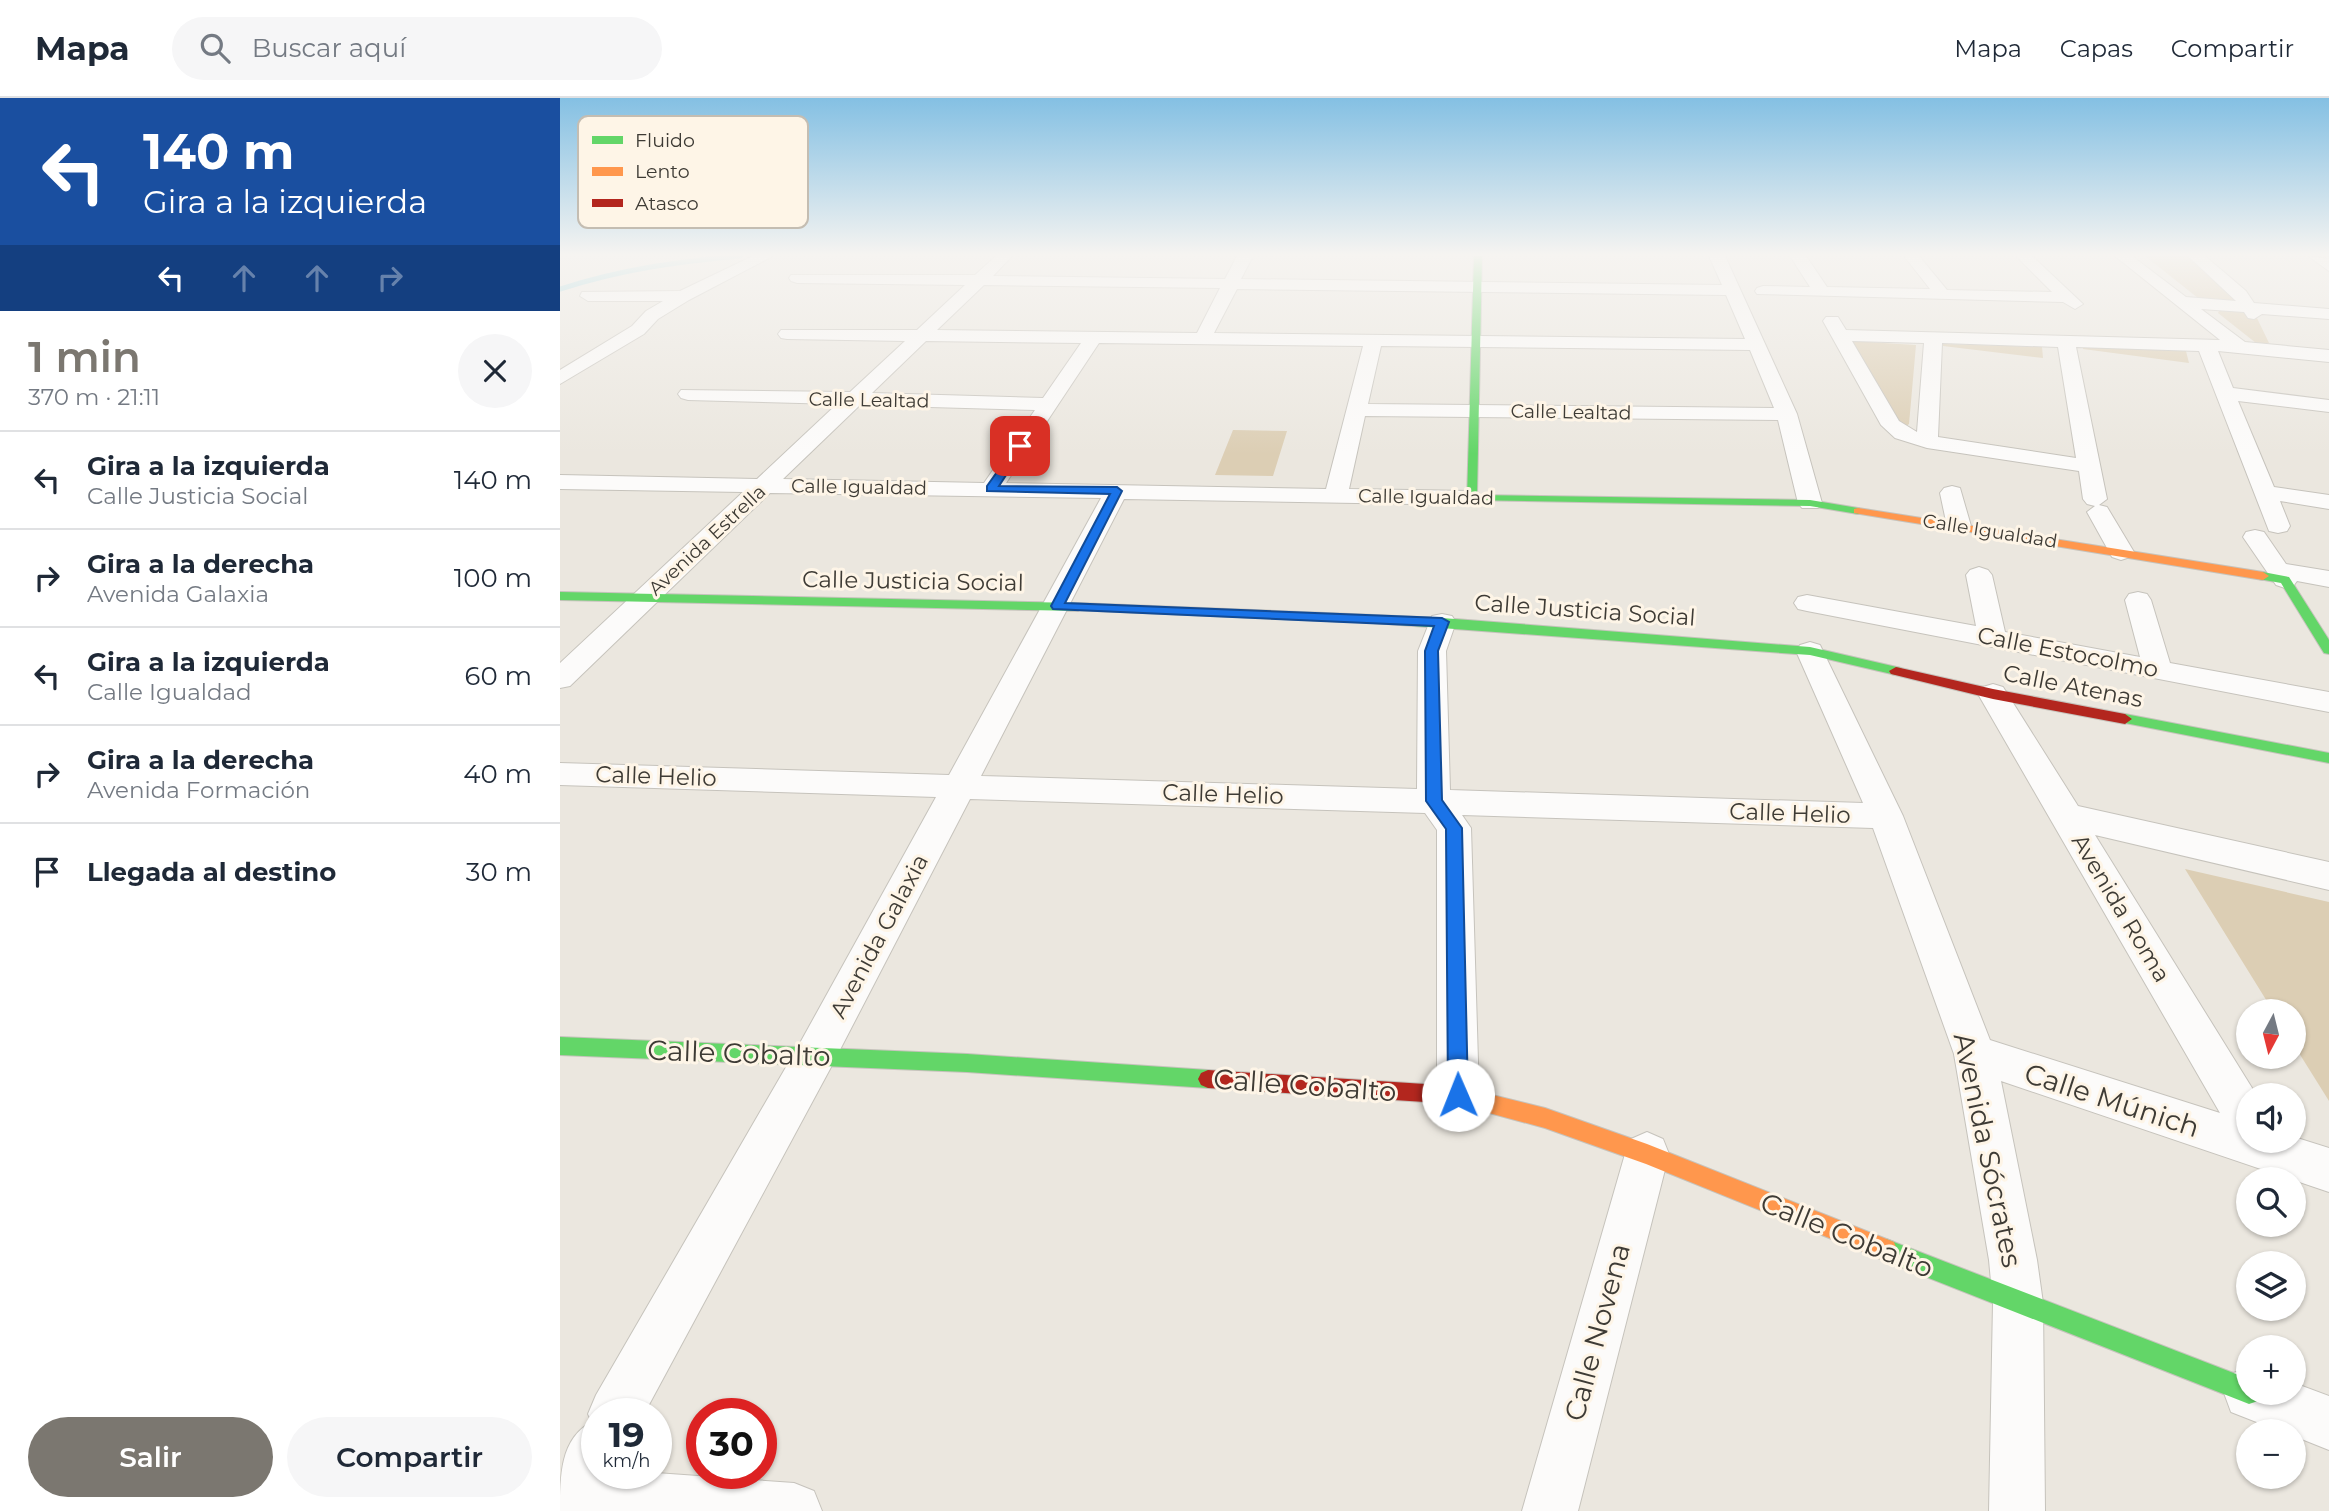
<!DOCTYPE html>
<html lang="es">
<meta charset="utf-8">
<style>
:root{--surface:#fff;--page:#f6f6f7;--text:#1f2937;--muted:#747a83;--line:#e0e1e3;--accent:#7b7770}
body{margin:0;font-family:Montserrat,sans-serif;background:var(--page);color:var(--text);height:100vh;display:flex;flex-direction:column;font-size:26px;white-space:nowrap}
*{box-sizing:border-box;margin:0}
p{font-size:23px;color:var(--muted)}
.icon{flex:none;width:38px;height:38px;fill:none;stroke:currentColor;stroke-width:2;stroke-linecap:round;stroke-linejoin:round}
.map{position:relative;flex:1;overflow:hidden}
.details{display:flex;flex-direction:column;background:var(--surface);width:560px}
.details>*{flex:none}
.guide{background:#1a4fa0;color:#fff;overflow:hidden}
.needle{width:46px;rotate:187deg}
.tools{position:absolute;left:1676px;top:901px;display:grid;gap:14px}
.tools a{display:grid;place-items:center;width:70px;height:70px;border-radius:50%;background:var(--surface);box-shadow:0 2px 5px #0004;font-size:35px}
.speed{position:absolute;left:21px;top:1300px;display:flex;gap:14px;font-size:35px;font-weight:700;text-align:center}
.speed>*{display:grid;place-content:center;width:91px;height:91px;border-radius:50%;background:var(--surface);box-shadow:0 2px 5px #0004;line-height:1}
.speed small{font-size:18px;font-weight:400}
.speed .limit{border:10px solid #d22;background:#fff;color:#111}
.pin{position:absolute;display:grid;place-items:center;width:60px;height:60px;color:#fff;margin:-30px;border-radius:14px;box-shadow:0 4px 10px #0006}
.me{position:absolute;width:77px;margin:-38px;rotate:359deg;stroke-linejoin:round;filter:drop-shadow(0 0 5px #0008)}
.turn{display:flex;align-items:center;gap:24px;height:147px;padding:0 28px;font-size:32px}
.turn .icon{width:91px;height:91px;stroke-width:2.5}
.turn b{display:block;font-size:49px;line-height:60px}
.lanes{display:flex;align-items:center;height:66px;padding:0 28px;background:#0003;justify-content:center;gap:35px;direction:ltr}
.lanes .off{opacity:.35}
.round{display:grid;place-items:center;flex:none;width:74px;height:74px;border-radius:37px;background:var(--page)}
.head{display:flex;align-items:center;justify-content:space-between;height:119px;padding:0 28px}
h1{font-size:42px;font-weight:600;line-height:52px;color:var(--accent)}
.primary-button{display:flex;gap:14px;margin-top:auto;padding:14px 28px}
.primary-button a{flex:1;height:80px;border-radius:42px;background:var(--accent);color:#fff;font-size:28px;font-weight:600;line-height:80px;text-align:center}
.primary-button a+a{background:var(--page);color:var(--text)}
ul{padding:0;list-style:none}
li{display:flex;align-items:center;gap:21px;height:98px;padding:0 28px;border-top:2px solid var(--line)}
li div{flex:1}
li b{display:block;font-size:26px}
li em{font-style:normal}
header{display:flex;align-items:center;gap:42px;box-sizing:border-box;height:98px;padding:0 35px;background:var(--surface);border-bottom:2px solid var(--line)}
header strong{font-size:33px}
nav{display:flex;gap:38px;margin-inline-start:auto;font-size:24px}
.search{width:490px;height:63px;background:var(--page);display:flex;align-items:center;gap:18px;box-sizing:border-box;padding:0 24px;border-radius:38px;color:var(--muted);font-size:26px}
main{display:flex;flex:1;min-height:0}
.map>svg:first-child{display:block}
.green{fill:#dcceb4}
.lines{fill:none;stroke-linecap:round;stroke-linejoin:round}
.stream{stroke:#8fd1dc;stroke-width:5}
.street-casing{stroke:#c6c3bc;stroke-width:2}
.fast-casing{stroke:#c6c3bc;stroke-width:2}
.slow-casing{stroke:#c6c3bc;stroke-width:2}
.jam-casing{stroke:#c6c3bc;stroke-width:2}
.street{fill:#fcfbfa;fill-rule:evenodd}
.fast{fill:#63d668;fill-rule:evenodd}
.slow{fill:#ff974d;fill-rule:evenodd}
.jam{fill:#b3261e;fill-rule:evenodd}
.route{fill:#1a73e8;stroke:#114b97;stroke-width:2}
.labels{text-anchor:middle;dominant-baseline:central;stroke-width:6;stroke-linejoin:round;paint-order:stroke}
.far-street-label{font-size:19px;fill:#3e3b35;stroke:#fef5e7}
.street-label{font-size:23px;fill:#3e3b35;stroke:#fef5e7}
.near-street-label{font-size:28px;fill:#3e3b35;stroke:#fef5e7}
.key{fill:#fef5e7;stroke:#c4bdb2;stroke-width:2}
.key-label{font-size:19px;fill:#3e3b35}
</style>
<header>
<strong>Mapa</strong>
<div class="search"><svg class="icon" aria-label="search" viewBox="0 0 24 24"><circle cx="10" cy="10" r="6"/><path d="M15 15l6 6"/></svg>Buscar aquí</div>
<nav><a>Mapa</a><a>Capas</a><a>Compartir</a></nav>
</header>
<main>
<section class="details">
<div class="guide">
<div class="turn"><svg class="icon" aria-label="left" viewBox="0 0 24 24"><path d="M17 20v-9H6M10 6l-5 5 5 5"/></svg><div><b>140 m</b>Gira a la izquierda</div></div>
<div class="lanes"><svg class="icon" aria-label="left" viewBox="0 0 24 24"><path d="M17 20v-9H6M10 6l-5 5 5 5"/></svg><svg class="icon off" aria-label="ahead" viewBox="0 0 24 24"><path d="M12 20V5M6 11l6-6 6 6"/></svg><svg class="icon off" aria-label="ahead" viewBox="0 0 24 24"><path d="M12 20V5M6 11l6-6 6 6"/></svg><svg class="icon off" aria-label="right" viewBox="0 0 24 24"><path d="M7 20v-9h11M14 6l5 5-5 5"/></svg></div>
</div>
<div class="head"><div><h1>1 min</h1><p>370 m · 21:11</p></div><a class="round"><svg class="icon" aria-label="close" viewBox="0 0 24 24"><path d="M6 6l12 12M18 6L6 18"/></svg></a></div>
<ul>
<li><svg class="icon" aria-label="left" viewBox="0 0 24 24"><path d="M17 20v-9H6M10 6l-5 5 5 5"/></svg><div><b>Gira a la izquierda</b><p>Calle Justicia Social</p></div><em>140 m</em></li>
<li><svg class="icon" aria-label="right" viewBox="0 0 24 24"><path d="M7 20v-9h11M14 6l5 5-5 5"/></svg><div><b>Gira a la derecha</b><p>Avenida Galaxia</p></div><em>100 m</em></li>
<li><svg class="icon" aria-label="left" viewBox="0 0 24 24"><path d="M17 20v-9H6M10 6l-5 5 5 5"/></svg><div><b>Gira a la izquierda</b><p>Calle Igualdad</p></div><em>60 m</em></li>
<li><svg class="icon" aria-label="right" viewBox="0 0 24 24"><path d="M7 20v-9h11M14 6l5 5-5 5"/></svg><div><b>Gira a la derecha</b><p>Avenida Formación</p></div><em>40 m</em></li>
<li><svg class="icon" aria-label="arrive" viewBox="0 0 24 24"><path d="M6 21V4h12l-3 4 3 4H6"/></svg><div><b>Llegada al destino</b></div><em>30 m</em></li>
</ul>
<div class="primary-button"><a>Salir</a><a>Compartir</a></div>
</section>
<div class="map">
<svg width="1769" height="1413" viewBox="0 0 1769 1413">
<rect width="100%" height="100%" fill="#ebe7df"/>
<path class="green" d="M 1585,158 L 1637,158 L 1684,203 L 1654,204 L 1638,200 Z
M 1660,211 L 1676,211 L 1696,218 L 1709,245 L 1696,245 L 1658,215 Z
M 1291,243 L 1356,247 L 1349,326 L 1345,329 L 1339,326 Z
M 1383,246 L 1482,249 L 1483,260 L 1383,248 Z
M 1523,249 L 1626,253 L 1629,265 L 1523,251 Z
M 673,332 L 727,333 L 713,378 L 655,377 Z
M 1625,771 L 1769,804 L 1769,1003 L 1734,947 L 1734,914 L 1713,913 Z"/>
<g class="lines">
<path class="stream" d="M 0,191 C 63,171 115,164 180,158"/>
<defs>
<path id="street" d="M 193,158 L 213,158 L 129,202 L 98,221 L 84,236 L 0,286 L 0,272 L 72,228 L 86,213 L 103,203 L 28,203 L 20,198 L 22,194 L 120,193 Z
M 436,158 L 452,158 L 433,178 L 665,181 L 677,158 L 693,158 L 681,181 L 1162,187 L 1149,158 L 1165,158 L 1237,316 L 1262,405 L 1258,410 L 1242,410 L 1238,405 L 1218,322 L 805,318 L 789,391 L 911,393 L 919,395 L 923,400 L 919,405 L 911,407 L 564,401 L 421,678 L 857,691 L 858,553 L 872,518 L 882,516 L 892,518 L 896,524 L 886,553 L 890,692 L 1303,705 L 1236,553 L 1240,547 L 1250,544 L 1260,547 L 1343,718 L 1430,942 L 1660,1015 L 1418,596 L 1423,589 L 1433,586 L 1443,589 L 1518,708 L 1769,764 L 1769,792 L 1535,737 L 1697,998 L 1689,998 L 1689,1043 L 1734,1043 L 1734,1039 L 1769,1050 L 1769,1094 L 1441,983 L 1477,1162 L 1483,1205 L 1485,1413 L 1429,1413 L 1433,1205 L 1429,1162 L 1394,956 L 1313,730 L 902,717 L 911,730 L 919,997 L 913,1011 L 898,1017 L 883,1011 L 877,997 L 877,732 L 865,715 L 410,701 L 270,971 L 84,1316 L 37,1316 L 37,1376 L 96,1375 L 234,1385 L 254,1393 L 262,1413 L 0,1413 C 0,1379 0,1340 32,1324 L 28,1316 L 36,1297 L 240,945 L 376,699 L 0,687 L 0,665 L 389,677 L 541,400 L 210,395 L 10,588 L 0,590 L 0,565 L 183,394 L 0,391 L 0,377 L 197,381 L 277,306 L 128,302 L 121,300 L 118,296 L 121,292 L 290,294 L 345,243 L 227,241 L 221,240 L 218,236 L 221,232 L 357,232 L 405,187 L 237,185 L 231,183 L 229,180 L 231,177 L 415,177 ZM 424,187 L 660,190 L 637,235 L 377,232 ZM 677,191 L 1166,197 L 1185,241 L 654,235 ZM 366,243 L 521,245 L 483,300 L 312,295 ZM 539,245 L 803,248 L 766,391 L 446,385 ZM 821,248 L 1190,252 L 1214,310 L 808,306 ZM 300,307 L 475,312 L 424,385 L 223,381 Z
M 1230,158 L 1246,158 L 1267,189 L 1370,191 L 1344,158 L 1359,158 L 1387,192 L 1492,194 L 1456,158 L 1472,158 L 1523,206 L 1515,211 L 1503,204 L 1197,196 L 1195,193 L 1197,190 L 1203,188 L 1250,189 Z
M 1555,158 L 1572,158 L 1626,199 L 1676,203 L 1628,158 L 1645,158 L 1686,193 L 1694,205 L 1769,211 L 1769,221 L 1702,216 L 1694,221 L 1688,220 L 1684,214 L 1641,211 L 1685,244 L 1769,252 L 1769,264 L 1658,253 L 1673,290 L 1769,302 L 1769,314 L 1678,303 L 1714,389 L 1769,397 L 1769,411 L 1720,403 L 1730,428 L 1727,433 L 1718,435 L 1709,433 L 1639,253 L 1516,249 L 1547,401 L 1539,407 L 1547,409 L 1574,454 L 1570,459 L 1561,462 L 1552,459 L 1527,414 L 1535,408 L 1527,406 L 1523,401 L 1519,373 L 1367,350 L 1335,340 L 1321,327 L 1263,223 L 1266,219 L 1278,219 L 1286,232 L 1660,242 ZM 1292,243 L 1364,245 L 1357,334 L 1339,323 ZM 1382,245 L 1498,249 L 1516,360 L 1378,339 Z
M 1748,158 L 1769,161 L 1769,173 Z
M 1392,388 L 1400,390 L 1411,428 L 1408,433 L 1399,435 L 1390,433 L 1387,428 L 1380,395 L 1384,390 Z
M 1695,432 L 1704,434 L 1726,466 L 1769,473 L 1769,489 L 1737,483 L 1734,487 L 1725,490 L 1716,487 L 1683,439 L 1686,434 Z
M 1419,469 L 1428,472 L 1432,477 L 1445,534 L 1580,559 L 1565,502 L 1569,496 L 1578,494 L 1587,496 L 1591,502 L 1610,565 L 1769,594 L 1769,614 L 1247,513 L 1238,511 L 1234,505 L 1238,499 L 1247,497 L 1416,528 L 1406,477 L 1410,472 Z
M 1087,1034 L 1103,1041 L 1109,1056 L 1018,1413 L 962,1413 L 1065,1056 L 1071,1041 Z
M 1689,1269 L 1689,1295 L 1734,1295 L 1734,1285 L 1769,1298 L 1769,1352 L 1734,1338 L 1734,1334 L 1722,1334 L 1671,1314 L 1664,1295 L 1671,1276 Z"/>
<path id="fast" d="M 914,158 L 922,158 L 917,397 L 1250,402 L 1298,410 L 1304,413 L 1298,416 L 1250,408 L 907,402 Z
M 1703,474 L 1729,479 L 1769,542 L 1769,556 L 1764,555 L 1721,485 L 1699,481 L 1697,478 Z
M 0,494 L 518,505 L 524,509 L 518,513 L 0,502 Z
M 791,516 L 882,520 L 1250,549 L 1341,570 L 1343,573 L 1336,577 L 1250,557 L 786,523 L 786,517 Z
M 1565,616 L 1769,655 L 1769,665 L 1560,624 L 1558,621 L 1560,618 Z
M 0,939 L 407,956 L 648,972 L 655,975 L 658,981 L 655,987 L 648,990 L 407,974 L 0,957 Z
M 1326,1141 L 1689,1281 L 1689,1295 L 1701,1295 L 1698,1303 L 1689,1306 L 1318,1160 L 1315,1152 L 1318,1144 Z"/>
<path id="slow" d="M 1298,410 L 1703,474 L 1709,478 L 1703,482 L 1294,415 L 1294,411 Z
M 518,505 L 791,516 L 797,520 L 791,524 L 514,512 L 514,506 Z
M 896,988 L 985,1010 L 1087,1046 L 1334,1144 L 1337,1152 L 1334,1160 L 1326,1163 L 1086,1066 L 985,1030 L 896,1006 L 889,1004 L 886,997 L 889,990 Z"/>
<path id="jam" d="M 1336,569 L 1433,591 L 1565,616 L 1572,621 L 1565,626 L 1433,601 L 1331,576 L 1329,573 Z
M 648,972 L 896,988 L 903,990 L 906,997 L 903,1004 L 896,1006 L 648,990 L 641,987 L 638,981 L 641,975 Z"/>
</defs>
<use href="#street" class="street-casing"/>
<use href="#fast" class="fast-casing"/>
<use href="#slow" class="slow-casing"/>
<use href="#jam" class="jam-casing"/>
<use href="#street" class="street"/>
<use href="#fast" class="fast"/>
<use href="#slow" class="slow"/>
<use href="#jam" class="jam"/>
</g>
<linearGradient id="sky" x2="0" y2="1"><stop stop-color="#84c0e3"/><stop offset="0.44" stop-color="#f6f4f1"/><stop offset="1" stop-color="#f6f4f1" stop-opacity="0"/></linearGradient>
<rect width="1769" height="356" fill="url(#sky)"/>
<path class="route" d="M 460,345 L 465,348 L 439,388 L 557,389 L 562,393 L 505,505 L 882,520 L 889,524 L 878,553 L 882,702 L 902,730 L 908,997 L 905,1003 L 898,1006 L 891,1003 L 888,997 L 886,731 L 866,703 L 865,553 L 874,528 L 493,511 L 491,508 L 550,396 L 427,393 L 427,388 L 457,346 Z"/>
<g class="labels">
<g class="far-street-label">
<text transform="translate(309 302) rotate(1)">Calle Lealtad</text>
<text transform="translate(1011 314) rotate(1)">Calle Lealtad</text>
<text transform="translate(299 389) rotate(1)">Calle Igualdad</text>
<text transform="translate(866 399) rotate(1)">Calle Igualdad</text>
<text transform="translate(1430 433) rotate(9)">Calle Igualdad</text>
<text transform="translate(147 442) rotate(-43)">Avenida Estrella</text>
</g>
<g class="street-label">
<text transform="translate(353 483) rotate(1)">Calle Justicia Social</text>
<text transform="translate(1025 512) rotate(4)">Calle Justicia Social</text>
<text transform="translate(1508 554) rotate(11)">Calle Estocolmo</text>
<text transform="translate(1513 588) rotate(11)">Calle Atenas</text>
<text transform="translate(96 678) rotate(2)">Calle Helio</text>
<text transform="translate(663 696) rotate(2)">Calle Helio</text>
<text transform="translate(1230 715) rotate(2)">Calle Helio</text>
<text transform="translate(1561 810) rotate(59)">Avenida Roma</text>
<text transform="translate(319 838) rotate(-62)">Avenida Galaxia</text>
</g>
<g class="near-street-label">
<text transform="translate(179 955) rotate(2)">Calle Cobalto</text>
<text transform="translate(745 987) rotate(4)">Calle Cobalto</text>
<text transform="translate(1552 1002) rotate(18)">Calle Múnich</text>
<text transform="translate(1428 1052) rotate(78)">Avenida Sócrates</text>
<text transform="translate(1287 1137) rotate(22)">Calle Cobalto</text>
<text transform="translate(1037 1234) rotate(-75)">Calle Novena</text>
</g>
</g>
<rect x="18" y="18" width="230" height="112" rx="10" class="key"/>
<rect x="32" y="38" width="31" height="8" fill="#63d668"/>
<rect x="32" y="69" width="31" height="9" fill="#ff974d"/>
<rect x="32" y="101" width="31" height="8" fill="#b3261e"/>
<g class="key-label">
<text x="75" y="49">Fluido</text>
<text x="75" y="80">Lento</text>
<text x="75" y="112">Atasco</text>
</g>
</svg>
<div class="tools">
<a><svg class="needle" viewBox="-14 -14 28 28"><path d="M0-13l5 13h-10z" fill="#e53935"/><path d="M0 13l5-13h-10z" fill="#747a83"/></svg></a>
<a><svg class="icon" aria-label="sound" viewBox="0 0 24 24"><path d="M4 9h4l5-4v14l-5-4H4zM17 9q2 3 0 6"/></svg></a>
<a><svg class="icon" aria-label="search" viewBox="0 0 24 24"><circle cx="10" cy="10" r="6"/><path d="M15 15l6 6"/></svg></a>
<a><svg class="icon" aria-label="layers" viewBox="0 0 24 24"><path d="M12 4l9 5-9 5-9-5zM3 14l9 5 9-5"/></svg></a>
<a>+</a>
<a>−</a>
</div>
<div class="speed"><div>19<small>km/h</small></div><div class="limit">30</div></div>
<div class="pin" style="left:460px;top:348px;background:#d93025"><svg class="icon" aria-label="arrive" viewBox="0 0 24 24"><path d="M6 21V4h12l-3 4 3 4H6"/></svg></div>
<svg class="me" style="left:898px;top:997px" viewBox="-20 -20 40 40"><circle r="19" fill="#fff"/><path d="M0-13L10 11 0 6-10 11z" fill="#1a73e8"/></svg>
</div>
</main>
